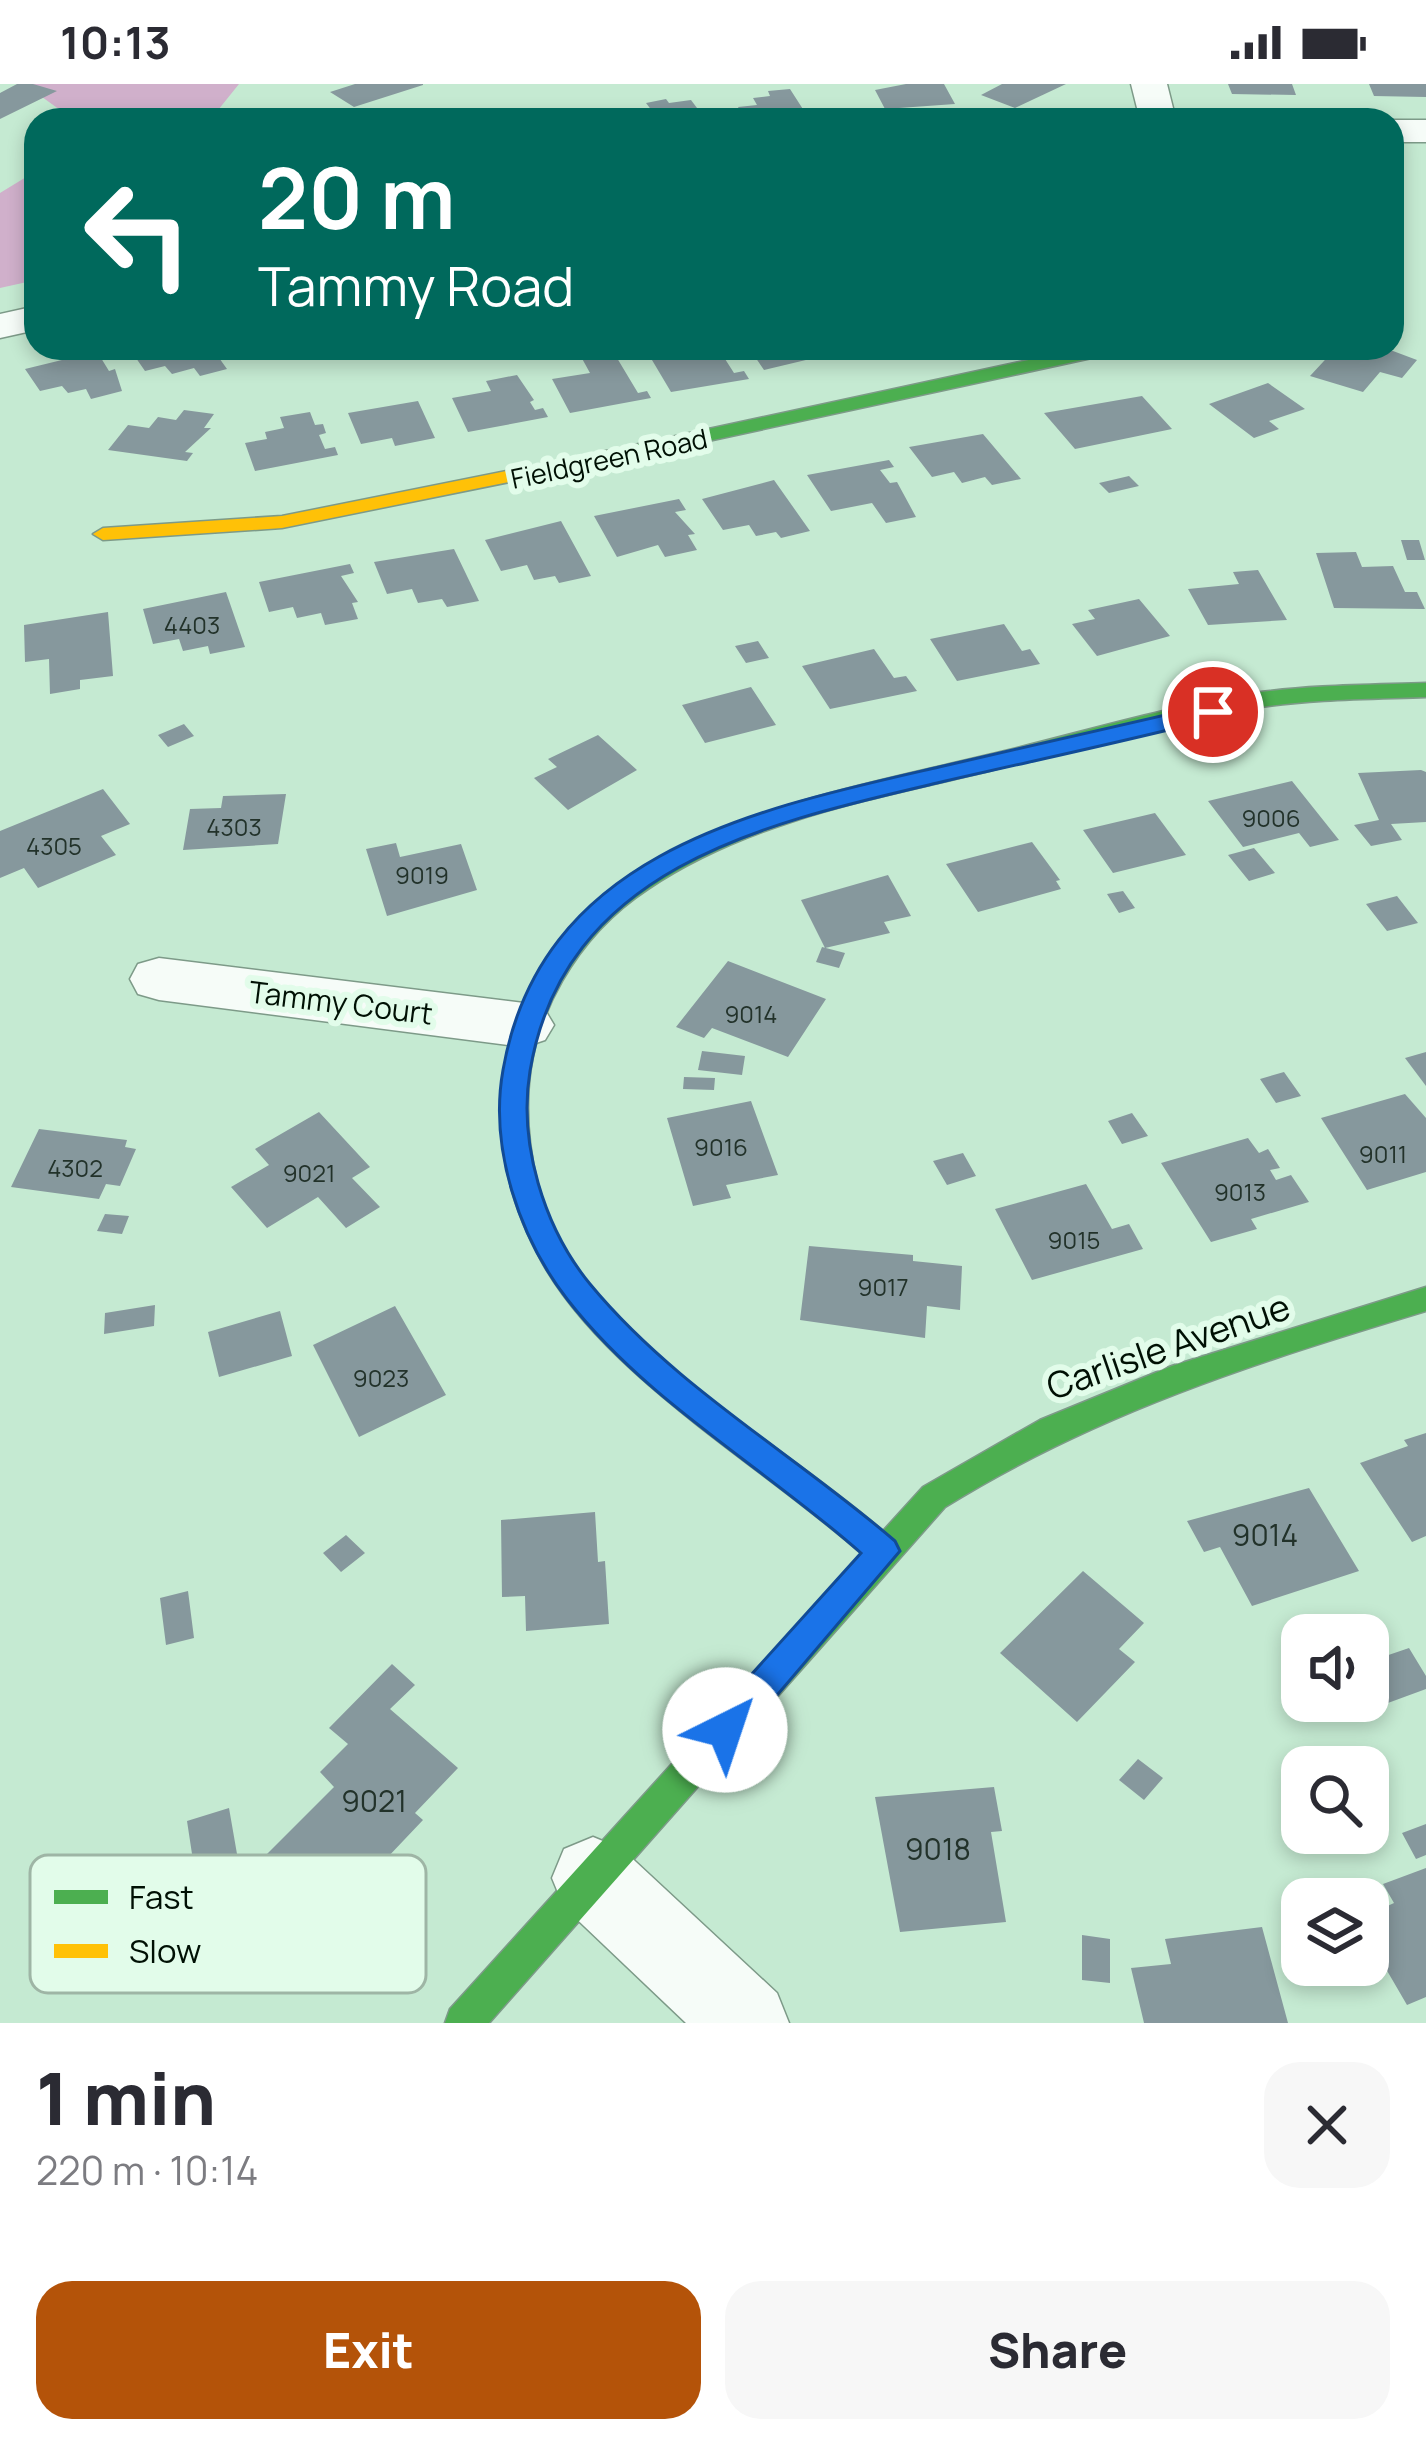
<!DOCTYPE html>
<meta charset="utf-8">
<style>
:root{--surface:#fff;--page:#f7f7f7;--text:#2b2b33;--muted:#7c7c81;--accent:#b45309}
body{margin:0;font-family:Manrope,sans-serif;background:var(--page);color:var(--text);height:100vh;display:flex;flex-direction:column;font-size:45px;white-space:nowrap}
*{box-sizing:border-box;margin:0}
p{font-size:39px;color:var(--muted)}
.icon{flex:none;width:66px;height:66px;fill:none;stroke:currentColor;stroke-width:2;stroke-linecap:round;stroke-linejoin:round}
.map{position:relative;height:1939px;overflow:hidden}
.sheet{display:flex;flex-direction:column;background:var(--surface);flex:1}
.sheet>*{flex:none}
.hud{position:absolute;left:24px;top:24px;width:1380px;height:252px;border-radius:36px;box-shadow:0 6px 18px #0003;background:#00695c;color:#fff;overflow:hidden}
.controls{position:absolute;left:1281px;top:1530px;display:grid;gap:24px}
.controls a{display:grid;place-items:center;width:108px;height:108px;border-radius:24px;background:var(--surface);box-shadow:0 6px 18px #0003;font-size:60px}
.pin{position:absolute;display:grid;place-items:center;width:102px;height:102px;color:#fff;margin:-51px;border:6px solid #fff;border-radius:50%;box-shadow:0 3px 12px #0007}
.me{position:absolute;width:132px;margin:-66px;rotate:41deg;stroke-linejoin:round;filter:drop-shadow(0 0 9px #0008)}
.turn{display:flex;align-items:center;gap:42px;height:252px;padding:0 36px;font-size:54px}
.turn .icon{width:156px;height:156px;stroke-width:2.5}
.turn b{display:block;font-size:84px;line-height:102px}
.round{display:grid;place-items:center;flex:none;width:126px;height:126px;border-radius:36px;background:var(--page)}
.headline{display:flex;align-items:center;justify-content:space-between;height:204px;padding:0 36px}
h1{font-size:72px;font-weight:800;line-height:90px}
.action{display:flex;gap:24px;margin-top:auto;padding:24px 36px}
.action a{flex:1;height:138px;border-radius:36px;background:var(--accent);color:#fff;font-size:48px;font-weight:800;line-height:138px;text-align:center}
.action a+a{background:var(--page);color:var(--text)}
.status{display:flex;justify-content:space-between;align-items:center;height:84px;padding:0 60px;background:var(--surface);direction:ltr}
.status svg{height:33px;fill:currentColor}
.map>svg:first-child{display:block}
.forest{fill:#d0b0cb}
.building{fill:#86989d}
.lines{fill:none;stroke-linecap:round;stroke-linejoin:round}
.street-casing{stroke:#7d9a88;stroke-width:3}
.fast-casing{stroke:#7d9a88;stroke-width:3}
.slow-casing{stroke:#7d9a88;stroke-width:3}
.street{fill:#f6fcf8;fill-rule:evenodd}
.fast{fill:#4caf50;fill-rule:evenodd}
.slow{fill:#ffc107;fill-rule:evenodd}
.route{fill:#1a73e8;stroke:#114b97;stroke-width:3}
.labels{text-anchor:middle;dominant-baseline:central;stroke-width:12;stroke-linejoin:round;paint-order:stroke}
.number-label{font-size:24px;fill:#22322a}
.far-street-label{font-size:27px;fill:#001004;stroke:#e2fcea}
.street-label{font-size:30px;fill:#001004;stroke:#e2fcea}
.near-number-label{font-size:30px;fill:#22322a}
.near-street-label{font-size:36px;fill:#001004;stroke:#e2fcea}
.key{fill:#e2fcea;stroke:#9eb5a5;stroke-width:3}
.key-label{font-size:33px;fill:#001004}
</style>
<div class="status"><b>10:13</b><svg viewBox="0 0 49 12"><path d="M0 12V9h3v3zM5 12V6h3v6zM10 12V3h3v9zM15 12V0h3v12zM26 1h20v11H26zM47 4h2v5h-2z"/></svg></div>
<div class="map">
<svg width="1426" height="1939" viewBox="0 0 1426 1939">
<rect width="100%" height="100%" fill="#c5ead2"/>
<path class="forest" d="M 24,0 L 239,0 L 210,36 L 74,36 Z
M 36,87 L 36,196 L 0,204 L 0,109 Z"/>
<path class="building" d="M 17,0 L 33,0 L 57,7 L 0,35 L 0,9 Z
M 355,0 L 423,0 L 423,1 L 354,23 L 330,8 Z
M 906,0 L 944,0 L 955,20 L 885,25 L 875,6 Z
M 1002,0 L 1066,0 L 1015,24 L 981,11 Z
M 1228,0 L 1292,0 L 1296,11 L 1232,10 Z
M 1369,0 L 1426,0 L 1426,13 L 1374,12 Z
M 790,5 L 808,33 L 745,36 L 738,23 L 757,21 L 753,14 L 770,12 L 768,7 Z
M 666,15 L 669,19 L 691,16 L 706,36 L 659,36 L 646,19 Z
M 129,264 L 212,264 L 227,285 L 200,292 L 194,284 L 172,290 L 165,282 L 145,287 Z
M 611,264 L 638,309 L 647,307 L 651,314 L 570,329 L 552,295 L 590,289 L 579,269 Z
M 688,264 L 718,264 L 734,289 L 744,287 L 749,295 L 671,308 L 652,276 L 691,269 Z
M 749,264 L 827,264 L 831,270 L 764,286 Z
M 1336,264 L 1385,264 L 1417,276 L 1402,294 L 1380,288 L 1363,308 L 1310,292 Z
M 107,265 L 111,272 L 101,274 L 109,287 L 115,285 L 122,307 L 91,315 L 86,305 L 68,309 L 62,302 L 40,307 L 25,285 Z
M 517,291 L 534,316 L 530,318 L 535,326 L 543,324 L 548,333 L 468,348 L 452,314 L 491,307 L 486,297 Z
M 1268,299 L 1305,325 L 1269,337 L 1279,345 L 1254,354 L 1209,320 Z
M 1142,312 L 1172,345 L 1075,365 L 1044,329 Z
M 418,317 L 435,354 L 395,362 L 392,354 L 361,360 L 348,329 Z
M 184,326 L 214,330 L 204,344 L 211,344 L 185,368 L 193,369 L 187,377 L 108,366 L 128,341 L 149,344 L 158,333 L 176,336 Z
M 310,328 L 315,341 L 323,340 L 326,349 L 319,351 L 325,365 L 335,363 L 338,371 L 255,387 L 245,359 L 267,355 L 265,348 L 284,344 L 280,333 Z
M 983,350 L 1021,395 L 992,401 L 985,393 L 962,399 L 954,388 L 932,393 L 909,363 Z
M 889,376 L 894,383 L 880,386 L 890,399 L 897,398 L 916,433 L 886,439 L 872,419 L 831,427 L 807,391 Z
M 1129,392 L 1139,402 L 1109,409 L 1099,399 Z
M 774,396 L 810,447 L 781,454 L 776,448 L 756,452 L 749,441 L 723,446 L 702,415 Z
M 679,415 L 686,426 L 675,428 L 695,450 L 688,451 L 697,466 L 665,473 L 658,461 L 617,473 L 594,432 Z
M 561,437 L 591,492 L 559,499 L 555,492 L 534,496 L 527,481 L 501,487 L 485,456 Z
M 1401,456 L 1419,456 L 1425,476 L 1407,476 Z
M 454,465 L 479,517 L 447,523 L 442,515 L 418,519 L 412,505 L 387,510 L 374,478 Z
M 1356,468 L 1362,483 L 1393,482 L 1405,508 L 1417,508 L 1425,525 L 1334,524 L 1316,469 Z
M 350,480 L 354,489 L 341,492 L 358,518 L 352,519 L 358,535 L 325,541 L 321,529 L 297,534 L 293,523 L 269,528 L 259,498 Z
M 1258,486 L 1287,536 L 1208,541 L 1188,505 L 1239,500 L 1233,488 Z
M 226,508 L 245,563 L 210,570 L 208,562 L 183,567 L 179,555 L 153,560 L 143,525 Z
M 1139,515 L 1170,552 L 1097,572 L 1072,540 L 1095,535 L 1088,526 Z
M 108,528 L 113,592 L 80,596 L 80,605 L 50,610 L 49,575 L 25,578 L 24,541 Z
M 1004,540 L 1022,567 L 1030,565 L 1040,580 L 957,597 L 930,555 Z
M 758,557 L 769,574 L 746,579 L 735,562 Z
M 874,565 L 894,594 L 906,592 L 917,607 L 830,625 L 802,582 Z
M 751,603 L 776,641 L 705,659 L 682,621 Z
M 184,640 L 194,652 L 168,663 L 158,651 Z
M 598,651 L 637,686 L 568,726 L 534,694 L 557,683 L 548,675 Z
M 1421,686 L 1426,688 L 1426,738 L 1391,740 L 1402,756 L 1371,762 L 1354,741 L 1379,736 L 1358,689 Z
M 1292,697 L 1339,756 L 1310,763 L 1299,749 L 1243,763 L 1208,717 Z
M 103,705 L 130,740 L 101,752 L 116,771 L 38,804 L 24,784 L 0,794 L 0,747 Z
M 286,710 L 278,760 L 183,766 L 190,725 L 221,724 L 223,712 Z
M 1155,729 L 1186,771 L 1113,789 L 1083,746 Z
M 1032,758 L 1060,796 L 1056,797 L 1061,805 L 978,828 L 946,780 Z
M 396,759 L 400,773 L 461,760 L 477,806 L 387,832 L 366,765 Z
M 1254,764 L 1275,789 L 1249,797 L 1228,771 Z
M 888,791 L 911,832 L 884,838 L 890,849 L 825,864 L 801,816 Z
M 1123,807 L 1135,824 L 1119,829 L 1107,810 Z
M 1397,812 L 1418,839 L 1387,847 L 1366,820 Z
M 822,863 L 845,869 L 839,884 L 816,878 Z
M 728,877 L 826,915 L 788,973 L 712,944 L 704,954 L 676,943 Z
M 702,967 L 745,972 L 742,991 L 698,986 Z
M 1426,968 L 1426,1002 L 1405,974 Z
M 1284,988 L 1301,1012 L 1276,1019 L 1260,995 Z
M 684,993 L 715,994 L 714,1006 L 683,1005 Z
M 1405,1010 L 1426,1034 L 1426,1088 L 1367,1106 L 1321,1034 Z
M 751,1017 L 778,1091 L 726,1101 L 731,1114 L 693,1122 L 667,1034 Z
M 319,1028 L 370,1083 L 352,1094 L 380,1123 L 346,1144 L 318,1113 L 267,1144 L 231,1103 L 269,1081 L 255,1065 Z
M 1132,1029 L 1148,1052 L 1122,1060 L 1108,1037 Z
M 39,1045 L 127,1056 L 125,1063 L 136,1065 L 120,1102 L 106,1100 L 99,1115 L 11,1103 Z
M 1248,1054 L 1259,1069 L 1268,1065 L 1280,1084 L 1270,1086 L 1276,1096 L 1291,1091 L 1309,1118 L 1251,1135 L 1257,1145 L 1211,1158 L 1161,1079 Z
M 963,1069 L 976,1092 L 947,1101 L 933,1077 Z
M 1086,1100 L 1112,1145 L 1129,1140 L 1143,1165 L 1032,1196 L 995,1125 Z
M 105,1130 L 129,1132 L 122,1150 L 97,1147 Z
M 809,1162 L 913,1171 L 913,1177 L 962,1182 L 960,1226 L 927,1222 L 925,1254 L 800,1236 Z
M 155,1221 L 154,1242 L 104,1250 L 105,1229 Z
M 395,1222 L 446,1311 L 359,1353 L 313,1261 Z
M 280,1227 L 292,1272 L 219,1293 L 208,1248 Z
M 1426,1349 L 1426,1452 L 1412,1458 L 1360,1379 L 1408,1362 L 1404,1356 Z
M 1309,1404 L 1359,1487 L 1252,1522 L 1220,1463 L 1204,1468 L 1187,1437 Z
M 595,1428 L 598,1478 L 605,1477 L 609,1540 L 526,1547 L 525,1512 L 502,1513 L 501,1436 Z
M 346,1451 L 365,1469 L 341,1488 L 323,1469 Z
M 1083,1487 L 1144,1539 L 1119,1565 L 1135,1578 L 1077,1638 L 1000,1569 Z
M 188,1507 L 194,1554 L 166,1561 L 160,1514 Z
M 1409,1564 L 1426,1592 L 1426,1605 L 1377,1623 L 1368,1609 L 1368,1578 Z
M 392,1580 L 415,1601 L 390,1625 L 458,1684 L 415,1729 L 423,1736 L 329,1835 L 264,1773 L 334,1703 L 320,1688 L 348,1660 L 329,1644 Z
M 1138,1675 L 1163,1694 L 1144,1716 L 1119,1696 Z
M 994,1703 L 1002,1747 L 991,1748 L 1006,1838 L 900,1848 L 875,1713 Z
M 229,1724 L 237,1770 L 194,1783 L 187,1737 Z
M 1426,1740 L 1426,1771 L 1416,1775 L 1402,1749 Z
M 1426,1784 L 1426,1913 L 1407,1921 L 1368,1854 L 1368,1831 L 1394,1819 L 1383,1800 Z
M 1262,1843 L 1288,1939 L 1144,1939 L 1131,1884 L 1171,1880 L 1165,1855 Z
M 1082,1851 L 1110,1855 L 1110,1899 L 1082,1896 Z"/>
<g class="lines">
<defs>
<path id="street" d="M 1131,0 L 1167,0 L 1176,36 L 1140,36 Z
M 1392,36 L 1426,36 L 1426,58 L 1392,58 Z
M 36,222 L 36,246 L 0,254 L 0,230 Z
M 159,874 L 524,919 L 545,926 L 554,941 L 545,956 L 524,963 L 159,916 L 138,910 L 130,895 L 138,880 Z
M 593,1753 L 622,1765 L 777,1909 L 789,1939 L 686,1939 L 564,1823 L 552,1794 L 564,1765 Z"/>
<path id="fast" d="M 1084,264 L 1119,264 L 1110,270 L 611,378 L 601,372 L 611,366 Z
M 1426,599 L 1426,613 C 1368,615 1311,615 1254,624 C 1164,638 1077,665 989,687 C 873,715 749,737 648,805 C 578,851 529,933 528,1018 C 527,1068 539,1122 565,1166 C 634,1280 782,1360 883,1447 L 923,1403 L 1040,1336 L 1172,1282 L 1426,1203 L 1426,1227 C 1257,1278 1096,1329 945,1423 L 489,1939 L 445,1939 L 450,1925 L 862,1470 C 763,1382 605,1292 542,1178 C 503,1108 488,1028 513,951 C 581,747 806,715 988,671 C 1077,650 1164,623 1254,609 C 1311,601 1368,601 1426,599 Z"/>
<path id="slow" d="M 611,366 L 618,368 L 618,376 L 282,444 L 103,456 L 93,450 L 103,444 L 282,432 Z"/>
</defs>
<use href="#street" class="street-casing"/>
<use href="#fast" class="fast-casing"/>
<use href="#slow" class="slow-casing"/>
<use href="#street" class="street"/>
<use href="#fast" class="fast"/>
<use href="#slow" class="slow"/>
</g>
<path class="route" d="M 1213,620 L 1224,628 L 1221,633 C 1127,657 1032,677 937,699 C 766,739 564,783 530,987 C 518,1059 544,1144 590,1200 C 675,1303 794,1370 895,1457 L 900,1467 L 737,1658 L 725,1663 L 712,1658 L 707,1646 L 712,1634 L 861,1469 C 764,1383 647,1318 567,1215 C 519,1153 489,1064 503,986 C 541,768 756,725 939,683 C 1030,662 1121,641 1213,620 Z"/>
<g class="labels">
<g class="number-label">
<text x="192" y="540">4403</text>
<text x="1271" y="733">9006</text>
<text x="234" y="742">4303</text>
<text x="54" y="761">4305</text>
<text x="422" y="790">9019</text>
<text x="751" y="929">9014</text>
<text x="721" y="1062">9016</text>
<text x="1383" y="1069">9011</text>
<text x="75" y="1083">4302</text>
<text x="309" y="1088">9021</text>
<text x="1240" y="1107">9013</text>
<text x="1074" y="1155">9015</text>
<text x="883" y="1202">9017</text>
<text x="381" y="1293">9023</text>
</g>
<g class="far-street-label">
<text transform="translate(609 374) rotate(-12)">Fieldgreen Road</text>
</g>
<g class="street-label">
<text transform="translate(341 918) rotate(7)">Tammy Court</text>
</g>
<g class="near-number-label">
<text x="1265" y="1450">9014</text>
<text x="374" y="1716">9021</text>
<text x="938" y="1764">9018</text>
</g>
<g class="near-street-label">
<text transform="translate(1168 1262) rotate(-19)">Carlisle Avenue</text>
</g>
</g>
<rect x="30" y="1771" width="396" height="138" rx="18" class="key"/>
<rect x="54" y="1806" width="54" height="14" fill="#4caf50"/>
<rect x="54" y="1860" width="54" height="14" fill="#ffc107"/>
<g class="key-label">
<text x="129" y="1825">Fast</text>
<text x="129" y="1879">Slow</text>
</g>
</svg>
<div class="controls">
<a><svg class="icon" aria-label="sound" viewBox="0 0 24 24"><path d="M4 9h4l5-4v14l-5-4H4zM17 9q2 3 0 6"/></svg></a>
<a><svg class="icon" aria-label="search" viewBox="0 0 24 24"><circle cx="10" cy="10" r="6"/><path d="M15 15l6 6"/></svg></a>
<a><svg class="icon" aria-label="layers" viewBox="0 0 24 24"><path d="M12 4l9 5-9 5-9-5zM3 14l9 5 9-5"/></svg></a>
</div>
<div class="pin" style="left:1213px;top:628px;background:#d93025"><svg class="icon" aria-label="arrive" viewBox="0 0 24 24"><path d="M6 21V4h12l-3 4 3 4H6"/></svg></div>
<svg class="me" style="left:725px;top:1646px" viewBox="-20 -20 40 40"><circle r="19" fill="#fff"/><path d="M0-13L10 11 0 6-10 11z" fill="#1a73e8"/></svg>
<div class="hud">
<div class="turn"><svg class="icon" aria-label="left" viewBox="0 0 24 24"><path d="M17 20v-9H6M10 6l-5 5 5 5"/></svg><div><b>20 m</b>Tammy Road</div></div>
</div>
</div>
<section class="sheet">
<div class="headline"><div><h1>1 min</h1><p>220 m · 10:14</p></div><a class="round"><svg class="icon" aria-label="close" viewBox="0 0 24 24"><path d="M6 6l12 12M18 6L6 18"/></svg></a></div>
<div class="action"><a>Exit</a><a>Share</a></div>
</section>
